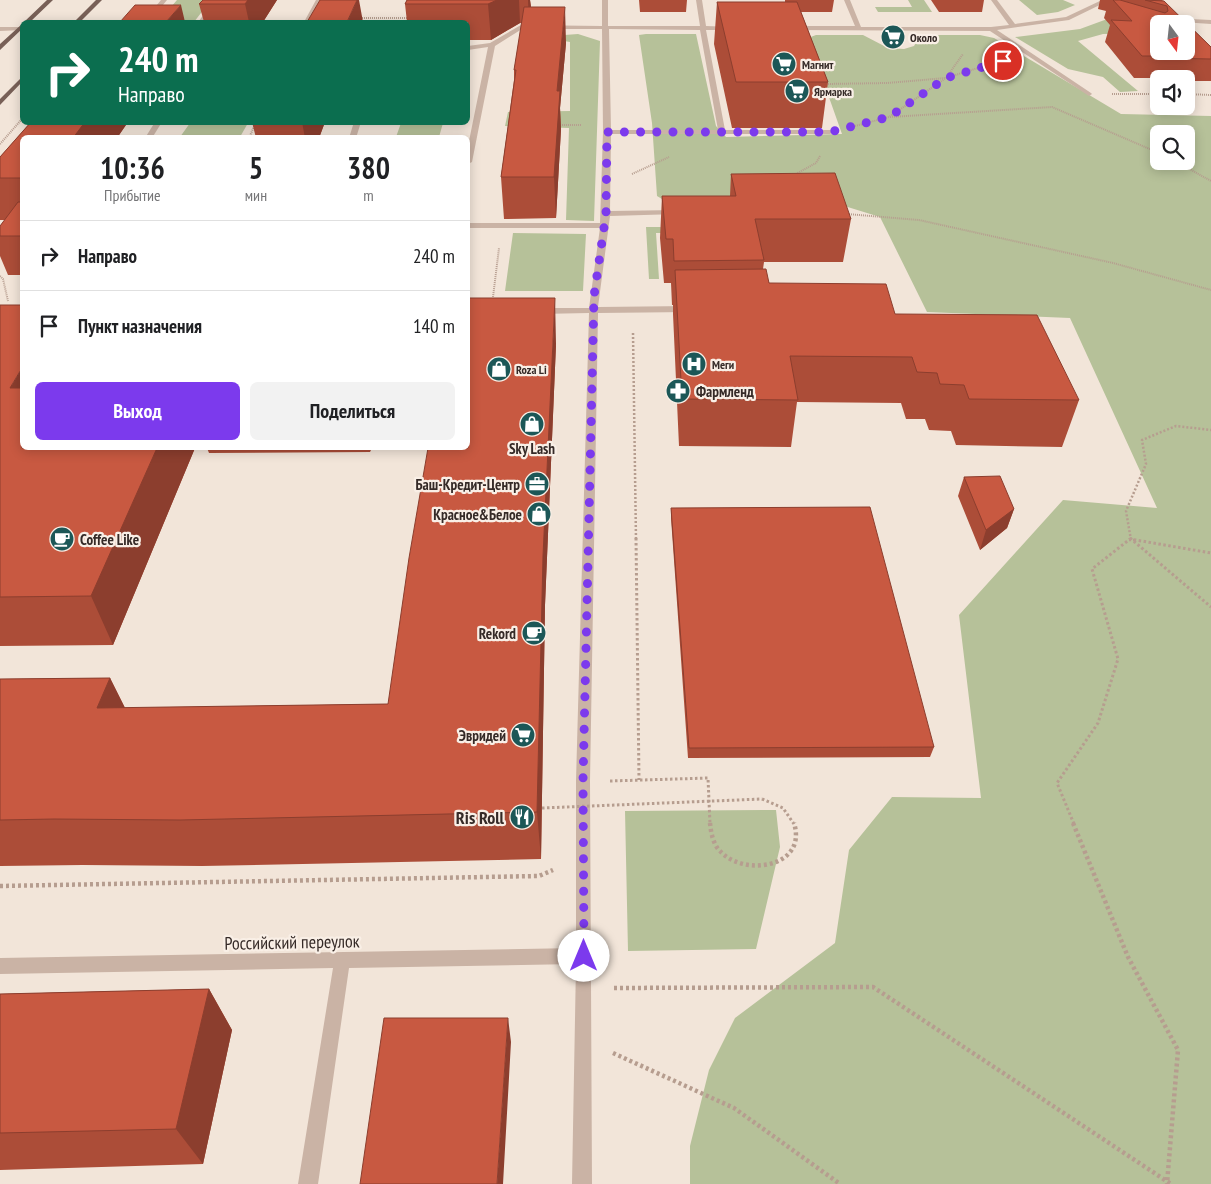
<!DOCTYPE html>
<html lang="ru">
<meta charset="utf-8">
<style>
:root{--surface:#fff;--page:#f2f2f2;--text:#202124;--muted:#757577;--line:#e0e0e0;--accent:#7c3aed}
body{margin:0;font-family:"PT Sans Narrow",sans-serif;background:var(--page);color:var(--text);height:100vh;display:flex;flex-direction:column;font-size:19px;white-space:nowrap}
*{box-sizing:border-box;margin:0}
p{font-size:16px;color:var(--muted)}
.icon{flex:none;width:28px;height:28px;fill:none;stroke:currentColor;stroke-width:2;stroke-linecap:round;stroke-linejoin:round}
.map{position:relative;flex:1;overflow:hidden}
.details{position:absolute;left:20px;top:135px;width:450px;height:315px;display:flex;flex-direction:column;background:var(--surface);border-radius:8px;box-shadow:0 2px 12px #0003}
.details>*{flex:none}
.top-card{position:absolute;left:20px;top:20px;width:450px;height:105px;border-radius:8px;box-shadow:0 2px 12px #0003;background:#0b6e4f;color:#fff;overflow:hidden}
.needle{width:32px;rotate:165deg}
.buttons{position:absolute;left:1150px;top:15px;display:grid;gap:10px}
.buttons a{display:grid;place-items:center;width:45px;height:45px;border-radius:8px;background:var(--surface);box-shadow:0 2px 12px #0003;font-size:25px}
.pin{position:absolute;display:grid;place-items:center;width:42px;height:42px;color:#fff;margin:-21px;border:2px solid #fff;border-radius:50%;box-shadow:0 1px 5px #0007}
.me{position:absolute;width:55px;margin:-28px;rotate:0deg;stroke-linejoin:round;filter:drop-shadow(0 0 4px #0008)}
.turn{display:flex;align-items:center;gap:18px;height:105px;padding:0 15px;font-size:22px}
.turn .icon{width:65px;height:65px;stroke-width:2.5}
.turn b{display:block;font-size:35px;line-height:42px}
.eta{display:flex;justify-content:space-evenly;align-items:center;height:85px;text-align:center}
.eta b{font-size:30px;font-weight:600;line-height:35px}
.cta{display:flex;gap:10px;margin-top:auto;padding:10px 15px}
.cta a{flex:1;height:58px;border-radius:8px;background:var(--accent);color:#fff;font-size:20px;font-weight:600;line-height:58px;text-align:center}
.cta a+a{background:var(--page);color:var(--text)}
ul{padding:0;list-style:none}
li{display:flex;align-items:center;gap:15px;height:70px;padding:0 15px;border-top:1px solid var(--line)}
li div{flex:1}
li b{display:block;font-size:19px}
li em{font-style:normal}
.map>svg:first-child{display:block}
.green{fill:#b6c199;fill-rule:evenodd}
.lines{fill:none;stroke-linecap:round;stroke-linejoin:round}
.path-far3{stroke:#b69d8f;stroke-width:2;stroke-dasharray:1 1;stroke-linecap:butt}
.path-far2{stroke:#b69d8f;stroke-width:2.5;stroke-dasharray:2 2;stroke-linecap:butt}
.path-far1{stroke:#b69d8f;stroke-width:3;stroke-dasharray:2.5 2.5;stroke-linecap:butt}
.path{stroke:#b69d8f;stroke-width:4.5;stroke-dasharray:3 3;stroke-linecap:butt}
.minor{fill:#cab3a5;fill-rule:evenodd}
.major{fill:#786057;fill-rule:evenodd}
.path-bridge{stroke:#b69d8f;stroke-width:3;stroke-dasharray:2.5 2.5;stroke-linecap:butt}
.wall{fill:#ac4d38}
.shaded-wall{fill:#8c3e2e}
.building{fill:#c85941;stroke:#8c3e2e;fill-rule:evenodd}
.route{stroke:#7c3aed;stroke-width:9;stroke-dasharray:0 16.2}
.labels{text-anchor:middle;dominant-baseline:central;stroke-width:4.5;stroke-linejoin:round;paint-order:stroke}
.far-poi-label{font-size:12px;font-weight:bold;fill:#352a27;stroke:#f9efe6;text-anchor:start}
.poi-label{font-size:15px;font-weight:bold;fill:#352a27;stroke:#f9efe6;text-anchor:end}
.near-poi-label{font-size:18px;font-weight:bold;fill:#352a27;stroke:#f9efe6;text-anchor:end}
.near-street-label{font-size:18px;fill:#352a27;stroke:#f9efe6}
</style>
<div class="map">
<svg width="1211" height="1184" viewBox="0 0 1211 1184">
<rect width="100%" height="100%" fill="#f2e5d9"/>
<path class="green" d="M 177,0 L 211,0 L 194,22 L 158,22 Z
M 908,0 L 924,0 L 932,12 L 878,12 L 875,7 L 912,7 Z
M 1019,0 L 1063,0 L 1075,5 L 1058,12 L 1037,15 Z
M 1110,18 L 1157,33 L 1103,34 L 1078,41 L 1138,91 L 1120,92 L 1103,77 L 1068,69 L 1015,37 L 1080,29 Z
M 578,34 L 600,41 L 594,221 L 566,220 L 569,128 L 505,126 L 508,112 L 570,111 L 570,42 L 558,40 L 551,36 Z
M 646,34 L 696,34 L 716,126 L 726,137 L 842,134 L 808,38 L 816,35 L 863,35 L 888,48 L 904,49 L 914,46 L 919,38 L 926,35 L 980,35 L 994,38 L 1121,114 L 1211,116 L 1211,1184 L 690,1184 L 690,1146 L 709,1070 L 735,1018 L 835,943 L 849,850 L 892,797 L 981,798 L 959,615 L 1063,500 L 1157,508 L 1070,318 L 927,312 L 880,217 L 825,200 L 667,202 L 657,196 L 652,123 L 639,35 ZM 1159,134 L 1186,134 L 1186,161 L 1159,161 Z
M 190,123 L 190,122 L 248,123 L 240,137 L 180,137 Z
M 401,123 L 401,122 L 443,123 L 439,137 L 396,137 Z
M 646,227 L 718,227 L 719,233 L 656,233 L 659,279 L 649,279 Z
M 513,233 L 586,234 L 583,291 L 505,291 Z
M 776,810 L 780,847 L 756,949 L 628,951 L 625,811 Z"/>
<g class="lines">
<path class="path-far3" d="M 358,18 L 409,18
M 826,84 L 887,83 L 946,78 L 997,62
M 1112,94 L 1159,94
M 1186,94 L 1211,95
M 890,117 L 1052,107 L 1159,153
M 558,125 L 582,125
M 855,126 L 889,117 L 946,78 L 963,54
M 249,138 L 256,122
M 0,144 L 22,119
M 1175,161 L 1211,181
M 632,174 L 669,157
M 794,175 L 816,163 L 820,156
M 847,214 L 919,220 L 1113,263 L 1211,290
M 0,276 L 3,279 L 8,301
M 493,297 L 499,248"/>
<path class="path-far2" d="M 633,333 L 636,540
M 1129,540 L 1134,540
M 1131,540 L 1126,511 L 1146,464 L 1142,440 L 1176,426 L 1211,430"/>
<path class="path-far1" d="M 636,538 L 639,780
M 1130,538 L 1211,607
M 610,781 L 708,778 L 710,824
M 762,799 L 783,808 L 794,824
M 1074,824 L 1057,783 L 1098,723 L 1118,659 L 1092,569 L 1130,539 L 1211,553"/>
<path class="path" d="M 710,823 C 711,833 713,844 720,851 C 743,877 808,868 794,823
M 1073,823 L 1128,957 L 1178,1050 L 1167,1184
M 0,886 L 539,876 L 553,870
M 614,988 L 873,987 L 1171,1184
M 613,1053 L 734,1108 L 840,1184"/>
<path class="minor" d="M 161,0 L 167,0 L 149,22 L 143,22 Z
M 215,0 L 221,0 L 204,22 L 198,22 Z
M 316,0 L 322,0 L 310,22 L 304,22 Z
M 602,0 L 608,0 L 608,26 L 700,26 L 696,0 L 702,0 L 706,26 L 734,27 L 732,30 L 706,30 L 725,130 L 830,130 L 834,132 L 830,134 L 611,134 L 610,211 L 678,210 L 682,212 L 678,214 L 610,216 L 598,307 L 690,306 L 695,309 L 690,312 L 598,313 L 590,781 L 592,1184 L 572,1184 L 576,964 L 349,968 L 318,1184 L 298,1184 L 333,968 L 0,974 L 0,958 L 576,948 L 576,781 L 589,313 L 540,314 L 535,311 L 540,308 L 589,308 L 600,228 L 468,228 L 468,223 L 600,223 L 603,132 L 602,29 L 522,29 L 495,46 L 472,162 L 468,164 L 468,146 L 488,47 L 468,50 L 468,46 L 490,43 L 521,25 L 602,26 ZM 609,29 L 700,30 L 718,130 L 611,130 Z
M 844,0 L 850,0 L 861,27 L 991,27 L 1009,25 L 991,0 L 997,0 L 1015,24 L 1066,17 L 1102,0 L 1110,0 L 1069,20 L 997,30 L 1091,93 L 1092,94 L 1089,96 L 990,31 L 792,30 L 789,28 L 792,26 L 855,26 Z
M 1169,18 L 1211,20 L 1211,24 L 1167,21 Z
M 0,27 L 20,27 L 22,30 L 0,31 Z
M 155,122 L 162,122 L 152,138 L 145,138 Z
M 354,122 L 361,122 L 356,138 L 349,138 Z"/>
<path class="major" d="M 47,0 L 53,0 L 30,22 L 24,22 Z
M 96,0 L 102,0 L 80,22 L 74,22 Z
M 22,24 L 22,29 L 0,50 L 0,44 Z
M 22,77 L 22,82 L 0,105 L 0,99 Z"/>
<path class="path-bridge" d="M 542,808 L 762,799"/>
</g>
<path class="wall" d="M 203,0 L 277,0 L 263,22 L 204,22 L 199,4 Z
M 407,0 L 530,0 L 531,7 L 566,43 L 560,108 L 561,129 L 556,218 L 504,219 L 501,177 L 514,80 L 514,70 L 522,23 L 520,23 L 491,40 L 468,40 L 468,22 L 407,22 L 405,4 Z
M 639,0 L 687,0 L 686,12 L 640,12 Z
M 785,0 L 834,0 L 832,12 L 801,12 L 828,82 L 822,128 L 732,128 L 714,44 L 717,2 L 785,2 Z
M 931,0 L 984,0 L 982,12 L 939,12 Z
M 1100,0 L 1162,0 L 1211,47 L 1211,81 L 1186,81 L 1186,79 L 1159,79 L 1159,81 L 1153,81 L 1151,78 L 1134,78 L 1105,42 L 1110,25 L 1104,18 L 1106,11 L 1098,9 Z
M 31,122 L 128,122 L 117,138 L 22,138 L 22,275 L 8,275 L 0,256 L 0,226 L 5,220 L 0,220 L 0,157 Z
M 252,122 L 325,122 L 319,138 L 256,138 Z
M 731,174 L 851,219 L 843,262 L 764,262 L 763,269 L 769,283 L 895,314 L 1079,400 L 1062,447 L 956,445 L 951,431 L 929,430 L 925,419 L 906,419 L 901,403 L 797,402 L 791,447 L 679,446 L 673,314 L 673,305 L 672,305 L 671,283 L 664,283 L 660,238 L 662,196 L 730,196 Z
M 0,305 L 22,448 L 195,448 L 113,645 L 0,646 Z
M 556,344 L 545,605 L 541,859 L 202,866 L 83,865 L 0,866 L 0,679 L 110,678 L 125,708 L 388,704 Z
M 207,448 L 372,448 L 370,452 L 209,453 Z
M 964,477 L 1014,509 L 1007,528 L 980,550 L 958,496 Z
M 671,508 L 934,747 L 930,757 L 688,758 L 671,518 Z
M 209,989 L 232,1030 L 203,1164 L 0,1170 L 0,994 Z"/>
<path class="shaded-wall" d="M 248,0 L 277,0 L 263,22 L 249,22 L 245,4 Z
M 357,0 L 359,0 L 363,22 L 347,22 Z
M 497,0 L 519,0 L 520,23 L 491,40 L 488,4 Z
M 528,0 L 530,0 L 531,7 L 529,23 Z
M 181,5 L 185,22 L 166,22 Z
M 565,7 L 566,43 L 560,108 L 561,129 L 556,218 L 554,177 L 557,91 Z
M 85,122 L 128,122 L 117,138 L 73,138 Z
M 302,122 L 325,122 L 319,138 L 305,138 Z
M 555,298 L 556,344 L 545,605 L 541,859 L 537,812 L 543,556 Z
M 22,368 L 22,414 L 10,388 Z
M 157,448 L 195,448 L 113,645 L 91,596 Z
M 1014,509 L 1007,528 L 980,550 L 986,530 Z
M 110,678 L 134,726 L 97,708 Z
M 209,989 L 232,1030 L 203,1164 L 176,1129 Z
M 508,1018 L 511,1042 L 503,1184 L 497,1184 Z"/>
<path class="building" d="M 203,0 L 248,0 L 245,4 L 199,4 Z
M 320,0 L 357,0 L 347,22 L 307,22 Z
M 407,0 L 497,0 L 488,4 L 405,4 Z
M 1113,0 L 1120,0 L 1165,13 L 1168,11 L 1167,6 L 1145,0 L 1164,1 L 1211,47 L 1211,59 L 1161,58 L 1159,56 L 1142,56 L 1111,20 L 1132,21 ZM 1159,24 L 1186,24 L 1186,51 L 1159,51 Z
M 717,2 L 797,2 L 828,82 L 736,82 Z
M 135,5 L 181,5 L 166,22 L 120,22 Z
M 524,7 L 565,7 L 557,91 L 560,91 L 554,177 L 501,177 L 516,70 L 514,70 Z
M 31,122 L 85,122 L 73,138 L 22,138 L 22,178 L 0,178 L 0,157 Z
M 835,173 L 851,219 L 755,219 L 764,260 L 674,261 L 673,239 L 666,239 L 662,196 L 736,196 L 731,174 Z
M 18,202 L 22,202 L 22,236 L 0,236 L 0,226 Z
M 766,269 L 769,283 L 886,284 L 895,314 L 1037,315 L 1079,400 L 969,399 L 964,385 L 940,384 L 937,373 L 917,372 L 912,357 L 790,356 L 798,400 L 682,399 L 675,270 Z
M 468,298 L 555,298 L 543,556 L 537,812 L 180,820 L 54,819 L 0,820 L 0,679 L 110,678 L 97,708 L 388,704 L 409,558 L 428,448 L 468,448 Z
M 0,305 L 22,305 L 22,368 L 10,388 L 22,388 L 22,448 L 157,448 L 91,596 L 0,597 Z
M 1000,476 L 1014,509 L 986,530 L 964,477 Z
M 870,507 L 934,747 L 689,748 L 671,508 Z
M 209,989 L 176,1129 L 0,1133 L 0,994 Z
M 384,1018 L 508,1018 L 497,1184 L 360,1184 Z"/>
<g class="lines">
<path class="route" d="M 584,956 L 583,781 L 594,296 L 606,214 L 607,132 L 830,132 L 889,117 L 946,78 L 1003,61"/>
</g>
<defs>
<symbol id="supermarket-disc" viewBox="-11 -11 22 22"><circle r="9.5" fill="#1c5757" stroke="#f9efe6"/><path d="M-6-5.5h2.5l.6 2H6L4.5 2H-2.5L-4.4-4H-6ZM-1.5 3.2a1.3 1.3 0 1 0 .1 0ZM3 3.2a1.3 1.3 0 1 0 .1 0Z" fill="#fff"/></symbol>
<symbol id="hospital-disc" viewBox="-11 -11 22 22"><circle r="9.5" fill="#1c5757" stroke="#f9efe6"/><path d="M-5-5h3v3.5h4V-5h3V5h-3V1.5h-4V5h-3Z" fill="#fff"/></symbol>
<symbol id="shop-disc" viewBox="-11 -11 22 22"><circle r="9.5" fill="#1c5757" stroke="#f9efe6"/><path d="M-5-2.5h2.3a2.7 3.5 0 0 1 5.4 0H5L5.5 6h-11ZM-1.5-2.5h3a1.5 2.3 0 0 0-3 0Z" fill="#fff"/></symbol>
<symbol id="pharmacy-disc" viewBox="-11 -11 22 22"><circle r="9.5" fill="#1c5757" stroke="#f9efe6"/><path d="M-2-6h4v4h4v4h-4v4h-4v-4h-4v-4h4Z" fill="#fff"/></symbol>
<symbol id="office-disc" viewBox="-11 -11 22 22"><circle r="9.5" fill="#1c5757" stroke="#f9efe6"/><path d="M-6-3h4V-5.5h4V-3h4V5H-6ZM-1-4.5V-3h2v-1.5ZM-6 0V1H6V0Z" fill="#fff"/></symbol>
<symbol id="cafe-disc" viewBox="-11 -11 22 22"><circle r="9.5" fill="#1c5757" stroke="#f9efe6"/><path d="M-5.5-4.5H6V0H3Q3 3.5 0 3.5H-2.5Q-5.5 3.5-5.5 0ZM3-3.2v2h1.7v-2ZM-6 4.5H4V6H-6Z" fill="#fff"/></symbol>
<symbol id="restaurant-disc" viewBox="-11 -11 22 22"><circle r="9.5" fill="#1c5757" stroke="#f9efe6"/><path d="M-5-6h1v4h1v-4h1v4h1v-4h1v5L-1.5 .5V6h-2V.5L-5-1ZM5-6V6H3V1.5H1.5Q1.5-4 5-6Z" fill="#fff"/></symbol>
</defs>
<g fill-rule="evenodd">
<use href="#supermarket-disc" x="879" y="23" width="28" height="28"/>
<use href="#supermarket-disc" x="770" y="50" width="28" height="28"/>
<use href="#supermarket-disc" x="783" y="77" width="28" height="28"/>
<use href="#hospital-disc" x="680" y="350" width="28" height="28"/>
<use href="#shop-disc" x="485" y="355" width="28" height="28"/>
<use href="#pharmacy-disc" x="664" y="377" width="28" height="28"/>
<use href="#shop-disc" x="518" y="410" width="28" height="28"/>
<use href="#office-disc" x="523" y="470" width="28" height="28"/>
<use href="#shop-disc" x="525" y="500" width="28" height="28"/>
<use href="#cafe-disc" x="48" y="525" width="28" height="28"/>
<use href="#cafe-disc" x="520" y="619" width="28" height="28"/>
<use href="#supermarket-disc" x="509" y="721" width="28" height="28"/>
<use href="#restaurant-disc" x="508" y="803" width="28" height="28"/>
</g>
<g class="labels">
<g class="far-poi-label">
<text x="910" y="37">Около</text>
<text x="802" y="64">Магнит</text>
<text x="814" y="91">Ярмарка</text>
<text x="712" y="364">Меги</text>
<text x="516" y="369">Roza Li</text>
</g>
<g class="poi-label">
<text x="696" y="391" text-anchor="start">Фармленд</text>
<text x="532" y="448" text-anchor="middle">Sky Lash</text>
<text x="520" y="484">Баш-Кредит-Центр</text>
<text x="522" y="514">Красное&amp;Белое</text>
<text x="80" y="539" text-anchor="start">Coffee Like</text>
<text x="516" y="633">Rekord</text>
<text x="506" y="735">Эвридей</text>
</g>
<g class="near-poi-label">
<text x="504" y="817">Ris Roll</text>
</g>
<g class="near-street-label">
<text transform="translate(292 942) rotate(-1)">Российский переулок</text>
</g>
</g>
</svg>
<div class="buttons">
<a><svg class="needle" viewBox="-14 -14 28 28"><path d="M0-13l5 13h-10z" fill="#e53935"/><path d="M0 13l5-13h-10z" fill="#757577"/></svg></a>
<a><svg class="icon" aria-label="sound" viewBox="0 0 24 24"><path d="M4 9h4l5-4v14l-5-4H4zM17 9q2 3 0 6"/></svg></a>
<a><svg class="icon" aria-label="search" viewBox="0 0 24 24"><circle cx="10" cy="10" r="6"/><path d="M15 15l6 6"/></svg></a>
</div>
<div class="pin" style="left:1003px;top:61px;background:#d93025"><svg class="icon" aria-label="arrive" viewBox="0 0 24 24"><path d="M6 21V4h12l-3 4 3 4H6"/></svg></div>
<svg class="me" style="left:584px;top:956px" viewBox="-20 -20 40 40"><circle r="19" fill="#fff"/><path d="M0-13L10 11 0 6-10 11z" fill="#7c3aed"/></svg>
<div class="top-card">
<div class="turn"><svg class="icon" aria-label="right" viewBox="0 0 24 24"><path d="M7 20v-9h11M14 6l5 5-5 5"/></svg><div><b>240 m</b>Направо</div></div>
</div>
<section class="details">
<div class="eta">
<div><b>10:36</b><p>Прибытие</p></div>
<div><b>5</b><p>мин</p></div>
<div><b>380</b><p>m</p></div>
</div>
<ul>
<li><svg class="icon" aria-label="right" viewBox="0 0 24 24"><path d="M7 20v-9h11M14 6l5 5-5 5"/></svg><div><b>Направо</b></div><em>240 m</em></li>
<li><svg class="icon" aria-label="arrive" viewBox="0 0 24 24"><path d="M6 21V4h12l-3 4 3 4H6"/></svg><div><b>Пункт назначения</b></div><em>140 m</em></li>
</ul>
<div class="cta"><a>Выход</a><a>Поделиться</a></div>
</section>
</div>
